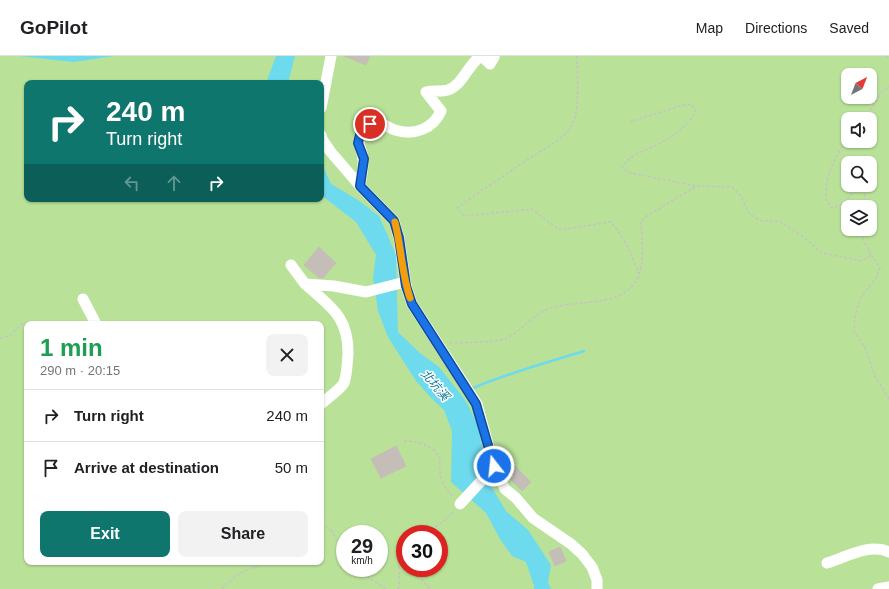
<!DOCTYPE html>
<meta charset="utf-8">
<style>
:root{--surface:#fff;--page:#f2f2f2;--text:#202124;--muted:#757577;--line:#e0e0e0;--accent:#0f766e}
body{margin:0;font-family:Helvetica,"Noto Sans TC",sans-serif;background:var(--page);color:var(--text);height:100vh;display:flex;flex-direction:column;font-size:15px;white-space:nowrap}
*{box-sizing:border-box;margin:0}
p{font-size:13px;color:var(--muted)}
.icon{flex:none;width:22px;height:22px;fill:none;stroke:currentColor;stroke-width:2;stroke-linecap:round;stroke-linejoin:round}
.map{position:relative;flex:1;overflow:hidden}
.side{position:absolute;left:24px;top:265px;width:300px;height:244px;display:flex;flex-direction:column;background:var(--surface);border-radius:8px;box-shadow:0 1px 3px #0004}
.side>*{flex:none}
.guide{position:absolute;left:24px;top:24px;width:300px;height:122px;border-radius:8px;box-shadow:0 1px 3px #0004;background:#0f766e;color:#fff;overflow:hidden}
.needle{width:26px;rotate:42deg}
.controls{position:absolute;left:841px;top:12px;display:grid;gap:8px}
.controls a{display:grid;place-items:center;width:36px;height:36px;border-radius:8px;background:var(--surface);box-shadow:0 1px 3px #0004;font-size:20px}
.speed{position:absolute;left:336px;top:469px;display:flex;gap:8px;font-size:20px;font-weight:700;text-align:center}
.speed>*{display:grid;place-content:center;width:52px;height:52px;border-radius:50%;background:var(--surface);box-shadow:0 1px 3px #0004;line-height:1}
.speed small{font-size:10px;font-weight:400}
.speed .limit{border:6px solid #d22;background:#fff;color:#111}
.pin{position:absolute;display:grid;place-items:center;width:34px;height:34px;color:#fff;margin:-17px;border:2px solid #fff;border-radius:50%;box-shadow:0 1px 4px #0007}
.me{position:absolute;width:44px;margin:-22px;rotate:344deg;stroke-linejoin:round;filter:drop-shadow(0 0 3px #0008)}
.turn{display:flex;align-items:center;gap:14px;height:84px;padding:0 16px;font-size:18px}
.turn .icon{width:52px;height:52px;stroke-width:2.5}
.turn b{display:block;font-size:28px;line-height:34px}
.lanes{display:flex;align-items:center;height:38px;padding:0 16px;background:#0003;justify-content:center;gap:20px;direction:ltr}
.lanes .off{opacity:.35}
.round{display:grid;place-items:center;flex:none;width:42px;height:42px;border-radius:8px;background:var(--page)}
.head{display:flex;align-items:center;justify-content:space-between;height:68px;padding:0 16px}
h1{font-size:24px;font-weight:700;line-height:30px;color:#1e9e55}
.button{display:flex;gap:8px;margin-top:auto;padding:8px 16px}
.button a{flex:1;height:46px;border-radius:8px;background:var(--accent);color:#fff;font-size:16px;font-weight:700;line-height:46px;text-align:center}
.button a+a{background:var(--page);color:var(--text)}
ul{padding:0;list-style:none}
li{display:flex;align-items:center;gap:12px;height:52px;padding:0 16px;border-top:1px solid var(--line)}
li div{flex:1}
li b{display:block;font-size:15px}
li em{font-style:normal}
header{display:flex;align-items:center;gap:24px;box-sizing:border-box;height:56px;padding:0 20px;background:var(--surface);border-bottom:1px solid var(--line)}
header strong{font-size:19px}
nav{display:flex;gap:22px;margin-inline-start:auto;font-size:14px}
.map>svg:first-child{display:block}
.green{fill:#b9e298;fill-rule:evenodd}
.water{fill:#6edaee}
.lines{fill:none;stroke-linecap:round;stroke-linejoin:round}
.stream{stroke:#6edaee;stroke-width:2.5}
.building{fill:#c4bdb8;stroke:#c7bfb5}
.path{stroke:#c3c3c3;stroke-width:1.5;stroke-dasharray:3 2;stroke-linecap:butt}
.minor{stroke:#fff;stroke-width:11}
.route-casing{stroke:#114b97;stroke-width:10}
.route{stroke:#1a73e8;stroke-width:7}
.slow{stroke:#f59e0b;stroke-width:7}
.labels{text-anchor:middle;dominant-baseline:central;stroke-width:3;stroke-linejoin:round;paint-order:stroke}
.water-label{font-size:12px;font-style:italic;fill:#0e7899;stroke:#fff}
</style>
<header>
<strong>GoPilot</strong>
<nav><a>Map</a><a>Directions</a><a>Saved</a></nav>
</header>
<div class="map">
<svg width="889" height="533" viewBox="0 0 889 533">
<rect width="100%" height="100%" fill="#ece3db"/>
<path class="green" d="M 0,0 L 889,0 L 889,533 L 0,533 ZM 848,19 L 870,19 L 870,41 L 848,41 ZM 27,27 L 321,27 L 321,143 L 27,143 ZM 848,63 L 870,63 L 870,85 L 848,85 ZM 848,107 L 870,107 L 870,129 L 848,129 ZM 848,151 L 870,151 L 870,173 L 848,173 ZM 27,268 L 321,268 L 321,506 L 27,506 ZM 345,478 L 379,478 L 379,512 L 345,512 ZM 405,478 L 439,478 L 439,512 L 405,512 Z"/>
<path class="water" d="M 19,0 L 114,0 L 74,6 Z
M 276,0 L 295,0 L 288,27 L 266,27 Z
M 321,109 L 323,110 L 331,128 L 358,144 L 379,160 L 388,180 L 396,199 L 398,276 L 420,297 L 439,311 L 463,341 L 469,351 L 479,372 L 488,425 L 506,455 L 528,474 L 551,509 L 548,526 L 551,533 L 534,533 L 534,530 L 526,506 L 512,500 L 500,483 L 486,457 L 451,426 L 452,375 L 444,354 L 431,342 L 416,325 L 388,281 L 378,255 L 373,222 L 376,199 L 356,166 L 321,139 Z"/>
<g class="lines">
<path class="stream" d="M 471,333 C 507,317 546,307 584,295"/>
</g>
<path class="building" d="M 344,0 L 370,0 L 366,9 Z
M 319,191 L 336,207 L 323,222 L 319,222 L 304,209 Z
M 396,390 L 406,410 L 381,422 L 371,403 Z
M 506,401 L 531,426 L 522,435 L 505,418 L 500,407 Z
M 560,491 L 566,505 L 555,510 L 549,496 Z"/>
<g class="lines">
<path class="path" d="M 577,0 C 577,16 580,54 573,67 C 565,83 548,90 533,100 C 508,117 482,134 457,152 L 464,160 L 532,153 L 559,174 L 610,166 C 625,180 631,199 639,218
M 886,0 L 889,3
M 865,63 L 881,37 L 889,31
M 630,66 L 683,49 L 692,49 L 696,56 C 689,67 678,77 666,84 C 652,93 630,96 622,112 L 630,117 L 697,130
M 848,82 C 836,98 825,120 826,140 C 826,144 829,148 831,152 L 841,149 L 853,137 L 861,132 L 865,139 L 863,151
M 871,199 L 880,212 L 876,222 L 861,241 L 855,260 L 854,275 L 865,292 L 875,320 L 889,343
M 0,282 L 9,280 L 23,267 L 27,268
M 450,287 C 461,287 498,286 505,283 C 520,276 532,260 548,253 C 574,243 616,252 634,228 C 646,211 642,185 641,165 L 645,161 L 697,130 L 732,131 L 741,140 L 749,157 L 754,161 L 763,165 L 779,165 L 802,180 L 822,197 L 862,205 L 871,199 L 862,181 L 860,173
M 404,385 C 414,384 432,389 438,399 C 441,403 439,411 440,417 C 441,426 447,434 453,441
M 321,471 L 329,472 L 332,475 L 345,500
M 401,495 L 405,502
M 354,512 L 386,533
M 411,512 L 430,533
M 222,533 C 237,516 246,514 267,506
M 398,533 L 399,531 L 400,485 L 404,476 C 413,472 421,475 430,473 C 439,470 447,463 453,456"/>
<path class="minor" d="M 482,0 L 490,8 L 494,1 L 493,0
M 321,52 L 331,0
M 321,79 L 322,83 L 330,95 L 360,130 L 394,165 L 399,182 L 406,230 L 412,248 L 477,348 L 494,410 L 505,433 L 516,442 L 533,462 L 571,488 L 582,498 L 592,511 L 597,524 L 597,533
M 360,130 C 361,122 364,111 363,103 C 362,91 356,89 361,76 C 364,69 375,66 382,68 C 386,69 391,73 395,74 C 414,80 433,73 441,55 L 426,36 C 433,34 441,36 448,34 C 463,29 468,8 481,0
M 291,209 L 305,228
M 83,243 L 96,268
M 321,348 C 326,343 341,333 344,327 C 347,319 347,307 348,299 C 349,261 331,251 305,228 L 334,230 L 366,236 L 405,226
M 460,448 L 494,411
M 827,507 C 846,501 869,487 889,496
M 878,533 L 889,531"/>
</g>
<g class="lines">
<defs>
<path id="route" d="M 370,68 L 361,74 L 358,87 L 364,103 L 360,130 L 394,165 L 399,182 L 406,230 L 412,248 L 476,348 L 494,410"/>
</defs>
<use href="#route" class="route-casing"/>
<use href="#route" class="route"/>
<path class="slow" d="M 395,166 C 401,191 402,218 410,242"/>
</g>
<g class="labels">
<g class="water-label">
<text transform="translate(435 329) rotate(49)">北坑溪</text>
</g>
</g>
</svg>
<div class="controls">
<a><svg class="needle" viewBox="-14 -14 28 28"><path d="M0-13l5 13h-10z" fill="#e53935"/><path d="M0 13l5-13h-10z" fill="#757577"/></svg></a>
<a><svg class="icon" aria-label="sound" viewBox="0 0 24 24"><path d="M4 9h4l5-4v14l-5-4H4zM17 9q2 3 0 6"/></svg></a>
<a><svg class="icon" aria-label="search" viewBox="0 0 24 24"><circle cx="10" cy="10" r="6"/><path d="M15 15l6 6"/></svg></a>
<a><svg class="icon" aria-label="layers" viewBox="0 0 24 24"><path d="M12 4l9 5-9 5-9-5zM3 14l9 5 9-5"/></svg></a>
</div>
<div class="speed"><div>29<small>km/h</small></div><div class="limit">30</div></div>
<div class="pin" style="left:370px;top:68px;background:#d93025"><svg class="icon" aria-label="arrive" viewBox="0 0 24 24"><path d="M6 21V4h12l-3 4 3 4H6"/></svg></div>
<svg class="me" style="left:494px;top:410px" viewBox="-20 -20 40 40"><circle r="17" fill="#1a73e8" stroke="#fff" stroke-width="3"/><path d="M0-11L8 9 0 5-8 9z" fill="#fff"/></svg>
<div class="guide">
<div class="turn"><svg class="icon" aria-label="right" viewBox="0 0 24 24"><path d="M7 20v-9h11M14 6l5 5-5 5"/></svg><div><b>240 m</b>Turn right</div></div>
<div class="lanes"><svg class="icon off" aria-label="left" viewBox="0 0 24 24"><path d="M17 20v-9H6M10 6l-5 5 5 5"/></svg><svg class="icon off" aria-label="ahead" viewBox="0 0 24 24"><path d="M12 20V5M6 11l6-6 6 6"/></svg><svg class="icon" aria-label="right" viewBox="0 0 24 24"><path d="M7 20v-9h11M14 6l5 5-5 5"/></svg></div>
</div>
<section class="side">
<div class="head"><div><h1>1 min</h1><p>290 m · 20:15</p></div><a class="round"><svg class="icon" aria-label="close" viewBox="0 0 24 24"><path d="M6 6l12 12M18 6L6 18"/></svg></a></div>
<ul>
<li><svg class="icon" aria-label="right" viewBox="0 0 24 24"><path d="M7 20v-9h11M14 6l5 5-5 5"/></svg><div><b>Turn right</b></div><em>240 m</em></li>
<li><svg class="icon" aria-label="arrive" viewBox="0 0 24 24"><path d="M6 21V4h12l-3 4 3 4H6"/></svg><div><b>Arrive at destination</b></div><em>50 m</em></li>
</ul>
<div class="button"><a>Exit</a><a>Share</a></div>
</section>
</div>
